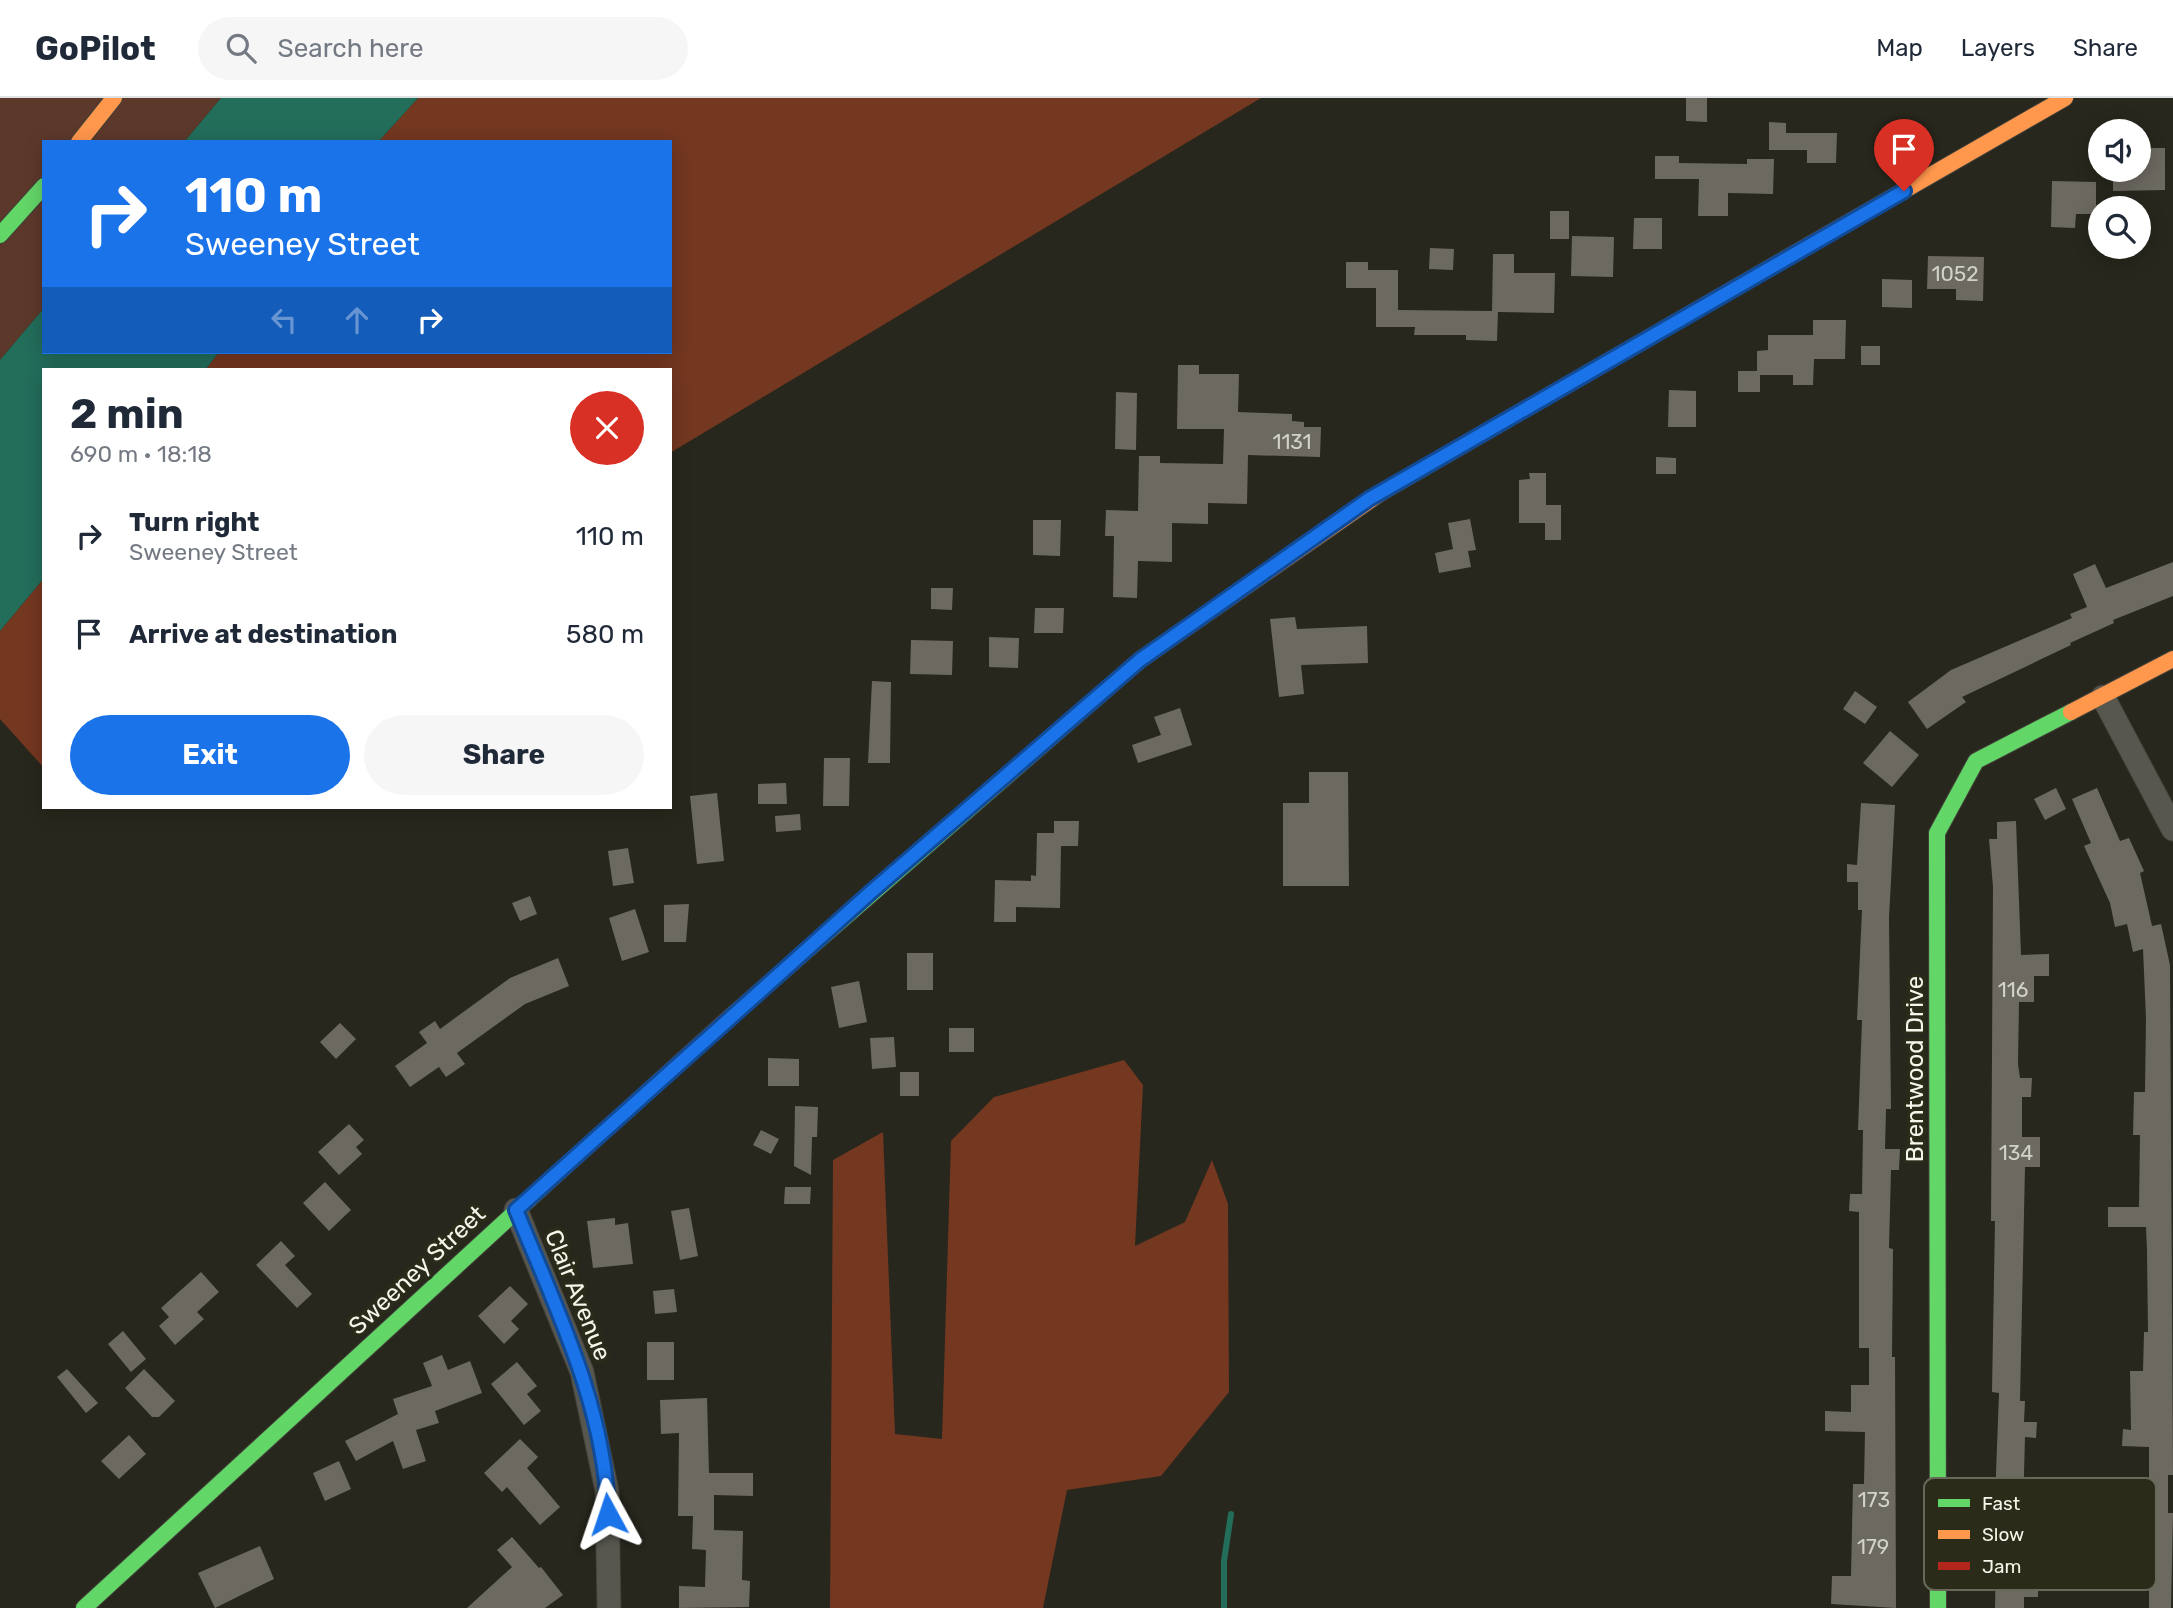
<!DOCTYPE html>
<meta charset="utf-8">
<style>
:root{--surface:#fff;--page:#f6f6f7;--text:#1f2937;--muted:#747a83;--line:#e0e1e3;--accent:#1a73e8}
body{margin:0;font-family:Rubik,sans-serif;background:var(--page);color:var(--text);height:100vh;display:flex;flex-direction:column;font-size:26px;white-space:nowrap}
*{box-sizing:border-box;margin:0}
p{font-size:23px;color:var(--muted)}
.icon{flex:none;width:38px;height:38px;fill:none;stroke:currentColor;stroke-width:2;stroke-linecap:round;stroke-linejoin:round}
.map{position:relative;flex:1;overflow:hidden}
.details{position:absolute;left:42px;top:270px;width:630px;height:441px;display:flex;flex-direction:column;background:var(--surface);border-radius:0px;box-shadow:0 4px 18px #0003}
.details>*{flex:none}
.banner{position:absolute;left:42px;top:42px;width:630px;height:214px;border-radius:0px;box-shadow:0 4px 18px #0003;background:#1a73e8;color:#fff;overflow:hidden}
.buttons{position:absolute;left:2088px;top:21px;display:grid;gap:14px}
.buttons a{display:grid;place-items:center;width:63px;height:63px;border-radius:50%;background:var(--surface);box-shadow:0 4px 18px #0003;font-size:35px}
.pin{position:absolute;display:grid;place-items:center;width:60px;height:60px;color:#fff;margin:-72px -30px;border-radius:50% 50% 50% 0;rotate:-45deg;box-shadow:0 0 7px #0007}
.pin .icon{rotate:45deg}
.me{position:absolute;width:77px;margin:-38px;rotate:355deg;stroke-linejoin:round;filter:drop-shadow(0 0 5px #0008)}
.turn{display:flex;align-items:center;gap:24px;height:147px;padding:0 28px;font-size:32px}
.turn .icon{width:91px;height:91px;stroke-width:2.5}
.turn b{display:block;font-size:49px;line-height:60px}
.lanes{display:flex;align-items:center;height:66px;padding:0 28px;background:#0003;justify-content:center;gap:35px;direction:ltr}
.lanes .off{opacity:.35}
.round{display:grid;place-items:center;flex:none;width:74px;height:74px;border-radius:37px;background:var(--page)}
.headline{display:flex;align-items:center;justify-content:space-between;height:119px;padding:0 28px}
h1{font-size:42px;font-weight:700;line-height:52px}
.cta{display:flex;gap:14px;margin-top:auto;padding:14px 28px}
.cta a{flex:1;height:80px;border-radius:42px;background:var(--accent);color:#fff;font-size:28px;font-weight:700;line-height:80px;text-align:center}
.cta a+a{background:var(--page);color:var(--text)}
ul{padding:0;list-style:none}
li{display:flex;align-items:center;gap:21px;height:98px;padding:0 28px}
li div{flex:1}
li b{display:block;font-size:26px}
li em{font-style:normal}
header{display:flex;align-items:center;gap:42px;box-sizing:border-box;height:98px;padding:0 35px;background:var(--surface);border-bottom:2px solid var(--line)}
header strong{font-size:33px}
nav{display:flex;gap:38px;margin-inline-start:auto;font-size:24px}
.search{width:490px;height:63px;background:var(--page);display:flex;align-items:center;gap:18px;box-sizing:border-box;padding:0 24px;border-radius:38px;color:var(--muted);font-size:26px}
.map>svg:first-child{display:block}
.green{fill:#5c382a}
.forest{fill:#743720}
.water{fill:#236d5b}
.lines{fill:none;stroke-linecap:round;stroke-linejoin:round}
.stream{stroke:#236d5b;stroke-width:6}
.building{fill:#6c6961}
.street-casing{stroke:#414139;stroke-width:25}
.fast-casing{stroke:#414139;stroke-width:18}
.slow-casing{stroke:#414139;stroke-width:18}
.jam-casing{stroke:#414139;stroke-width:18}
.street{stroke:#57574f;stroke-width:23}
.fast{stroke:#63d668;stroke-width:16}
.slow{stroke:#ff974d;stroke-width:16}
.jam{stroke:#b3261e;stroke-width:16}
.route-casing{stroke:#114b97;stroke-width:18}
.route{stroke:#1a73e8;stroke-width:12}
.labels{text-anchor:middle;dominant-baseline:central;stroke-width:7;stroke-linejoin:round;paint-order:stroke}
.number-label{font-size:21px;fill:#d3d2c8}
.street-label{font-size:24px;fill:#f5f5ea;stroke:#2b2b19}
.key{fill:#2b2b19;stroke:#686858;stroke-width:2}
.key-label{font-size:19px;fill:#f5f5ea}
</style>
<header>
<strong>GoPilot</strong>
<div class="search"><svg class="icon" aria-label="search" viewBox="0 0 24 24"><circle cx="10" cy="10" r="6"/><path d="M15 15l6 6"/></svg>Search here</div>
<nav><a>Map</a><a>Layers</a><a>Share</a></nav>
</header>
<div class="map">
<svg width="2173" height="1510" viewBox="0 0 2173 1510">
<rect width="100%" height="100%" fill="#27271d"/>
<path class="green" d="M 0,0 L 221,0 L 184,44 L 44,44 L 44,210 L 0,262 Z"/>
<path class="forest" d="M 418,0 L 1261,0 L 670,355 L 670,271 L 206,271 L 219,254 L 670,254 L 670,44 L 378,44 Z
M 44,480 L 44,670 L 0,621 L 0,533 Z
M 1124,962 L 1143,987 L 1135,1148 L 1185,1124 L 1212,1062 L 1228,1106 L 1229,1294 L 1161,1378 L 1067,1392 L 1043,1510 L 830,1510 L 833,1062 L 883,1034 L 895,1336 L 942,1341 L 951,1043 L 994,999 Z"/>
<path class="water" d="M 221,0 L 418,0 L 378,44 L 184,44 Z
M 44,210 L 44,254 L 219,254 L 206,271 L 44,271 L 44,480 L 0,533 L 0,262 Z"/>
<g class="lines">
<path class="stream" d="M 1224,1510 L 1224,1463 L 1231,1416"/>
</g>
<path class="building" d="M 1686,0 L 1707,0 L 1707,24 L 1686,23 Z
M 1769,24 L 1786,25 L 1786,35 L 1837,35 L 1836,65 L 1807,65 L 1807,52 L 1769,52 Z
M 2138,50 L 2165,50 L 2165,92 L 2113,93 L 2113,72 L 2138,72 Z
M 1655,58 L 1679,58 L 1679,65 L 1747,66 L 1747,61 L 1774,61 L 1773,96 L 1728,95 L 1728,118 L 1698,118 L 1699,81 L 1655,81 Z
M 2052,83 L 2096,84 L 2096,116 L 2076,116 L 2075,130 L 2051,129 Z
M 1550,113 L 1569,113 L 1569,141 L 1550,141 Z
M 1634,120 L 1662,120 L 1662,151 L 1633,151 Z
M 1572,138 L 1614,139 L 1613,179 L 1571,178 Z
M 1430,150 L 1454,151 L 1453,172 L 1429,171 Z
M 1493,156 L 1514,156 L 1514,175 L 1555,175 L 1554,215 L 1498,214 L 1497,243 L 1466,242 L 1466,237 L 1414,237 L 1415,229 L 1376,229 L 1376,190 L 1346,190 L 1346,164 L 1368,164 L 1368,172 L 1398,172 L 1398,212 L 1492,213 Z
M 1928,158 L 1984,159 L 1983,203 L 1956,202 L 1956,191 L 1927,191 Z
M 1882,181 L 1912,182 L 1912,210 L 1882,209 Z
M 1813,222 L 1846,222 L 1845,261 L 1814,261 L 1813,287 L 1793,287 L 1793,277 L 1760,277 L 1760,294 L 1738,294 L 1738,273 L 1757,273 L 1757,253 L 1768,252 L 1768,237 L 1813,237 Z
M 1861,248 L 1880,248 L 1880,267 L 1861,267 Z
M 1178,267 L 1199,267 L 1199,276 L 1239,276 L 1238,314 L 1292,316 L 1292,323 L 1304,324 L 1304,329 L 1321,329 L 1320,359 L 1248,357 L 1247,406 L 1208,405 L 1208,426 L 1172,425 L 1172,464 L 1138,463 L 1137,500 L 1113,499 L 1114,438 L 1105,438 L 1106,412 L 1138,413 L 1139,358 L 1160,358 L 1160,365 L 1223,366 L 1224,331 L 1177,331 Z
M 1669,292 L 1696,293 L 1696,329 L 1668,329 Z
M 1116,294 L 1137,295 L 1136,352 L 1115,351 Z
M 1656,359 L 1676,360 L 1676,376 L 1656,376 Z
M 1529,375 L 1546,375 L 1546,407 L 1561,407 L 1561,442 L 1545,442 L 1545,425 L 1519,425 L 1519,382 L 1530,381 Z
M 1470,421 L 1476,452 L 1468,453 L 1471,469 L 1439,475 L 1435,455 L 1453,451 L 1448,425 Z
M 1033,422 L 1061,422 L 1060,458 L 1033,457 Z
M 2173,464 L 2173,498 L 2113,522 L 2114,525 L 2070,545 L 2071,547 L 1962,599 L 1966,604 L 1927,631 L 1908,604 L 1951,572 L 2072,520 L 2070,516 L 2087,509 L 2073,476 L 2095,466 L 2106,490 Z
M 931,490 L 953,490 L 952,512 L 931,511 Z
M 1035,510 L 1064,510 L 1063,535 L 1034,535 Z
M 1295,519 L 1297,531 L 1367,528 L 1368,565 L 1301,567 L 1304,596 L 1279,599 L 1270,521 Z
M 989,539 L 1019,540 L 1018,570 L 989,569 Z
M 911,542 L 953,543 L 952,577 L 910,576 Z
M 872,583 L 891,584 L 890,665 L 868,665 Z
M 1855,593 L 1877,609 L 1865,626 L 1843,611 Z
M 1180,610 L 1192,647 L 1138,665 L 1132,647 L 1161,637 L 1154,619 Z
M 1890,633 L 1919,657 L 1892,689 L 1863,665 Z
M 824,660 L 850,660 L 849,708 L 823,708 Z
M 1309,674 L 1348,674 L 1349,788 L 1283,788 L 1283,705 L 1309,705 Z
M 786,685 L 787,706 L 758,706 L 758,686 Z
M 2056,690 L 2066,711 L 2045,722 L 2034,701 Z
M 2097,690 L 2120,743 L 2129,740 L 2144,773 L 2140,775 L 2152,828 L 2161,826 L 2170,867 L 2173,1377 L 2168,1377 L 2168,1415 L 2173,1415 L 2171,1510 L 2149,1510 L 2149,1491 L 2138,1491 L 2138,1474 L 2121,1474 L 2122,1444 L 2142,1445 L 2143,1387 L 2149,1387 L 2149,1349 L 2122,1348 L 2123,1331 L 2131,1332 L 2130,1273 L 2143,1273 L 2144,1234 L 2148,1234 L 2147,1153 L 2146,1129 L 2108,1129 L 2108,1109 L 2139,1109 L 2140,1037 L 2133,1037 L 2134,994 L 2145,994 L 2146,920 L 2143,851 L 2133,854 L 2127,826 L 2115,829 L 2110,805 L 2084,748 L 2091,745 L 2072,701 Z
M 717,695 L 724,763 L 697,766 L 690,698 Z
M 1861,705 L 1895,707 L 1889,820 L 1891,1011 L 1886,1011 L 1885,1051 L 1900,1051 L 1899,1072 L 1891,1072 L 1889,1150 L 1893,1151 L 1892,1259 L 1895,1259 L 1896,1510 L 1831,1506 L 1832,1478 L 1851,1478 L 1853,1386 L 1864,1386 L 1865,1334 L 1825,1333 L 1825,1313 L 1851,1314 L 1851,1287 L 1869,1287 L 1869,1250 L 1859,1250 L 1859,1114 L 1849,1113 L 1850,1096 L 1862,1096 L 1863,1032 L 1858,1032 L 1862,922 L 1857,922 L 1862,812 L 1858,812 L 1858,784 L 1847,784 L 1847,766 L 1857,767 Z
M 800,716 L 801,732 L 776,734 L 775,718 Z
M 1054,723 L 1079,723 L 1078,748 L 1061,748 L 1060,810 L 1016,809 L 1016,824 L 994,824 L 995,782 L 1031,783 L 1031,777 L 1036,778 L 1037,735 L 1054,735 Z
M 2016,723 L 2021,857 L 2049,856 L 2049,878 L 2034,878 L 2034,904 L 2019,904 L 2018,966 L 2020,980 L 2032,980 L 2031,999 L 2022,999 L 2022,1039 L 2040,1039 L 2040,1069 L 2025,1069 L 2020,1303 L 2025,1303 L 2024,1324 L 2037,1324 L 2036,1340 L 2025,1339 L 2023,1414 L 2026,1414 L 2026,1431 L 2043,1431 L 2043,1449 L 2039,1449 L 2038,1499 L 2024,1499 L 2024,1510 L 1995,1510 L 1996,1461 L 1990,1461 L 1990,1429 L 1994,1429 L 1999,1295 L 1992,1294 L 1995,1123 L 1991,1123 L 1993,789 L 1989,741 L 1997,741 L 1997,724 Z
M 628,750 L 634,785 L 613,788 L 608,753 Z
M 530,798 L 537,816 L 520,823 L 512,805 Z
M 689,806 L 686,844 L 664,844 L 664,807 Z
M 635,811 L 649,854 L 622,863 L 609,820 Z
M 907,855 L 933,855 L 933,892 L 907,892 Z
M 558,860 L 569,888 L 525,906 L 457,955 L 465,966 L 446,979 L 439,969 L 410,989 L 395,968 L 427,945 L 419,934 L 435,923 L 440,931 L 510,880 Z
M 859,883 L 867,924 L 839,930 L 831,889 Z
M 340,925 L 356,941 L 336,961 L 320,944 Z
M 949,930 L 974,930 L 974,954 L 949,954 Z
M 894,939 L 896,969 L 872,971 L 870,940 Z
M 768,960 L 799,961 L 799,988 L 768,988 Z
M 900,974 L 919,974 L 919,998 L 900,998 Z
M 795,1008 L 818,1009 L 817,1039 L 812,1039 L 811,1077 L 794,1068 Z
M 349,1026 L 364,1042 L 356,1049 L 362,1056 L 339,1077 L 318,1054 Z
M 761,1032 L 779,1041 L 771,1056 L 753,1047 Z
M 325,1084 L 351,1112 L 329,1133 L 303,1105 Z
M 785,1089 L 811,1089 L 810,1106 L 784,1106 Z
M 689,1110 L 698,1158 L 680,1162 L 671,1113 Z
M 615,1120 L 615,1127 L 628,1125 L 633,1166 L 593,1170 L 587,1123 Z
M 281,1143 L 295,1158 L 285,1167 L 312,1196 L 297,1210 L 256,1167 Z
M 201,1174 L 219,1194 L 197,1214 L 204,1221 L 175,1247 L 159,1228 L 169,1219 L 161,1210 Z
M 510,1188 L 528,1206 L 511,1223 L 519,1231 L 504,1246 L 478,1218 Z
M 674,1191 L 677,1214 L 655,1216 L 653,1193 Z
M 123,1233 L 146,1261 L 131,1274 L 108,1246 Z
M 647,1244 L 674,1244 L 674,1282 L 647,1282 Z
M 442,1257 L 448,1272 L 470,1263 L 482,1295 L 435,1313 L 439,1325 L 416,1332 L 426,1363 L 403,1371 L 393,1343 L 356,1363 L 345,1343 L 398,1316 L 393,1301 L 432,1288 L 423,1265 Z
M 517,1264 L 537,1288 L 527,1296 L 541,1313 L 524,1327 L 491,1286 Z
M 67,1271 L 98,1305 L 86,1315 L 57,1279 Z
M 144,1271 L 175,1303 L 159,1319 L 152,1319 L 125,1290 Z
M 707,1300 L 709,1375 L 753,1375 L 753,1398 L 714,1397 L 714,1432 L 743,1433 L 742,1482 L 750,1483 L 749,1509 L 679,1510 L 679,1488 L 705,1489 L 706,1452 L 692,1451 L 693,1418 L 678,1418 L 679,1335 L 661,1336 L 660,1302 Z
M 129,1337 L 146,1356 L 119,1381 L 101,1363 Z
M 520,1341 L 538,1359 L 527,1370 L 560,1409 L 540,1427 L 507,1389 L 502,1394 L 484,1375 Z
M 339,1363 L 351,1391 L 325,1403 L 313,1375 Z
M 512,1439 L 539,1470 L 541,1469 L 563,1497 L 545,1510 L 467,1510 L 512,1469 L 497,1452 Z
M 260,1448 L 274,1481 L 215,1510 L 198,1475 Z"/>
<g class="lines">
<defs>
<path id="street" d="M 2103,599 L 2173,731
M 516,1112 L 582,1274 L 607,1393 L 609,1510"/>
<path id="fast" d="M 0,137 L 44,88
M 1382,394 L 1778,165
M 728,921 L 1101,596
M 84,1510 L 560,1073
M 1938,1510 L 1937,735 L 1976,663 L 2071,614"/>
<path id="slow" d="M 79,44 L 114,0
M 1778,165 L 2065,0
M 1101,596 L 1140,562 L 1382,394
M 2071,614 L 2173,561"/>
<path id="jam" d="M 560,1073 L 728,921"/>
</defs>
<use href="#street" class="street-casing"/>
<use href="#fast" class="fast-casing"/>
<use href="#slow" class="slow-casing"/>
<use href="#jam" class="jam-casing"/>
<use href="#street" class="street"/>
<use href="#fast" class="fast"/>
<use href="#slow" class="slow"/>
<use href="#jam" class="jam"/>
</g>
<g class="lines">
<defs>
<path id="route" d="M 608,1416 C 606,1310 555,1208 516,1112 L 871,794 L 1140,562 L 1369,401 L 1904,93"/>
</defs>
<use href="#route" class="route-casing"/>
<use href="#route" class="route"/>
</g>
<g class="labels">
<g class="number-label">
<text x="1955" y="175">1052</text>
<text x="1292" y="343">1131</text>
<text x="2013" y="891">116</text>
<text x="2016" y="1054">134</text>
<text x="1874" y="1401">173</text>
<text x="1873" y="1448">179</text>
</g>
<g class="street-label">
<text transform="translate(1915 971) rotate(-90)">Brentwood Drive</text>
<text transform="translate(417 1172) rotate(-43)">Sweeney Street</text>
<text transform="translate(578 1197) rotate(68)">Clair Avenue</text>
</g>
</g>
<rect x="1924" y="1380" width="232" height="112" rx="10" class="key"/>
<rect x="1938" y="1401" width="32" height="8" fill="#63d668"/>
<rect x="1938" y="1432" width="32" height="9" fill="#ff974d"/>
<rect x="1938" y="1464" width="32" height="8" fill="#b3261e"/>
<g class="key-label">
<text x="1982" y="1412">Fast</text>
<text x="1982" y="1443">Slow</text>
<text x="1982" y="1475">Jam</text>
</g>
</svg>
<div class="buttons">
<a><svg class="icon" aria-label="sound" viewBox="0 0 24 24"><path d="M4 9h4l5-4v14l-5-4H4zM17 9q2 3 0 6"/></svg></a>
<a><svg class="icon" aria-label="search" viewBox="0 0 24 24"><circle cx="10" cy="10" r="6"/><path d="M15 15l6 6"/></svg></a>
</div>
<div class="pin" style="left:1904px;top:93px;background:#d93025"><svg class="icon" aria-label="arrive" viewBox="0 0 24 24"><path d="M6 21V4h12l-3 4 3 4H6"/></svg></div>
<svg class="me" style="left:608px;top:1416px" viewBox="-20 -20 40 40"><path d="M0-17L14 15 0 8-14 15z" fill="#1a73e8" stroke="#fff" stroke-width="4"/></svg>
<div class="banner">
<div class="turn"><svg class="icon" aria-label="right" viewBox="0 0 24 24"><path d="M7 20v-9h11M14 6l5 5-5 5"/></svg><div><b>110 m</b>Sweeney Street</div></div>
<div class="lanes"><svg class="icon off" aria-label="left" viewBox="0 0 24 24"><path d="M17 20v-9H6M10 6l-5 5 5 5"/></svg><svg class="icon off" aria-label="ahead" viewBox="0 0 24 24"><path d="M12 20V5M6 11l6-6 6 6"/></svg><svg class="icon" aria-label="right" viewBox="0 0 24 24"><path d="M7 20v-9h11M14 6l5 5-5 5"/></svg></div>
</div>
<section class="details">
<div class="headline"><div><h1>2 min</h1><p>690 m · 18:18</p></div><a class="round" style="background:#d93025;color:#fff"><svg class="icon" aria-label="close" viewBox="0 0 24 24"><path d="M6 6l12 12M18 6L6 18"/></svg></a></div>
<ul>
<li><svg class="icon" aria-label="right" viewBox="0 0 24 24"><path d="M7 20v-9h11M14 6l5 5-5 5"/></svg><div><b>Turn right</b><p>Sweeney Street</p></div><em>110 m</em></li>
<li><svg class="icon" aria-label="arrive" viewBox="0 0 24 24"><path d="M6 21V4h12l-3 4 3 4H6"/></svg><div><b>Arrive at destination</b></div><em>580 m</em></li>
</ul>
<div class="cta"><a>Exit</a><a>Share</a></div>
</section>
</div>
